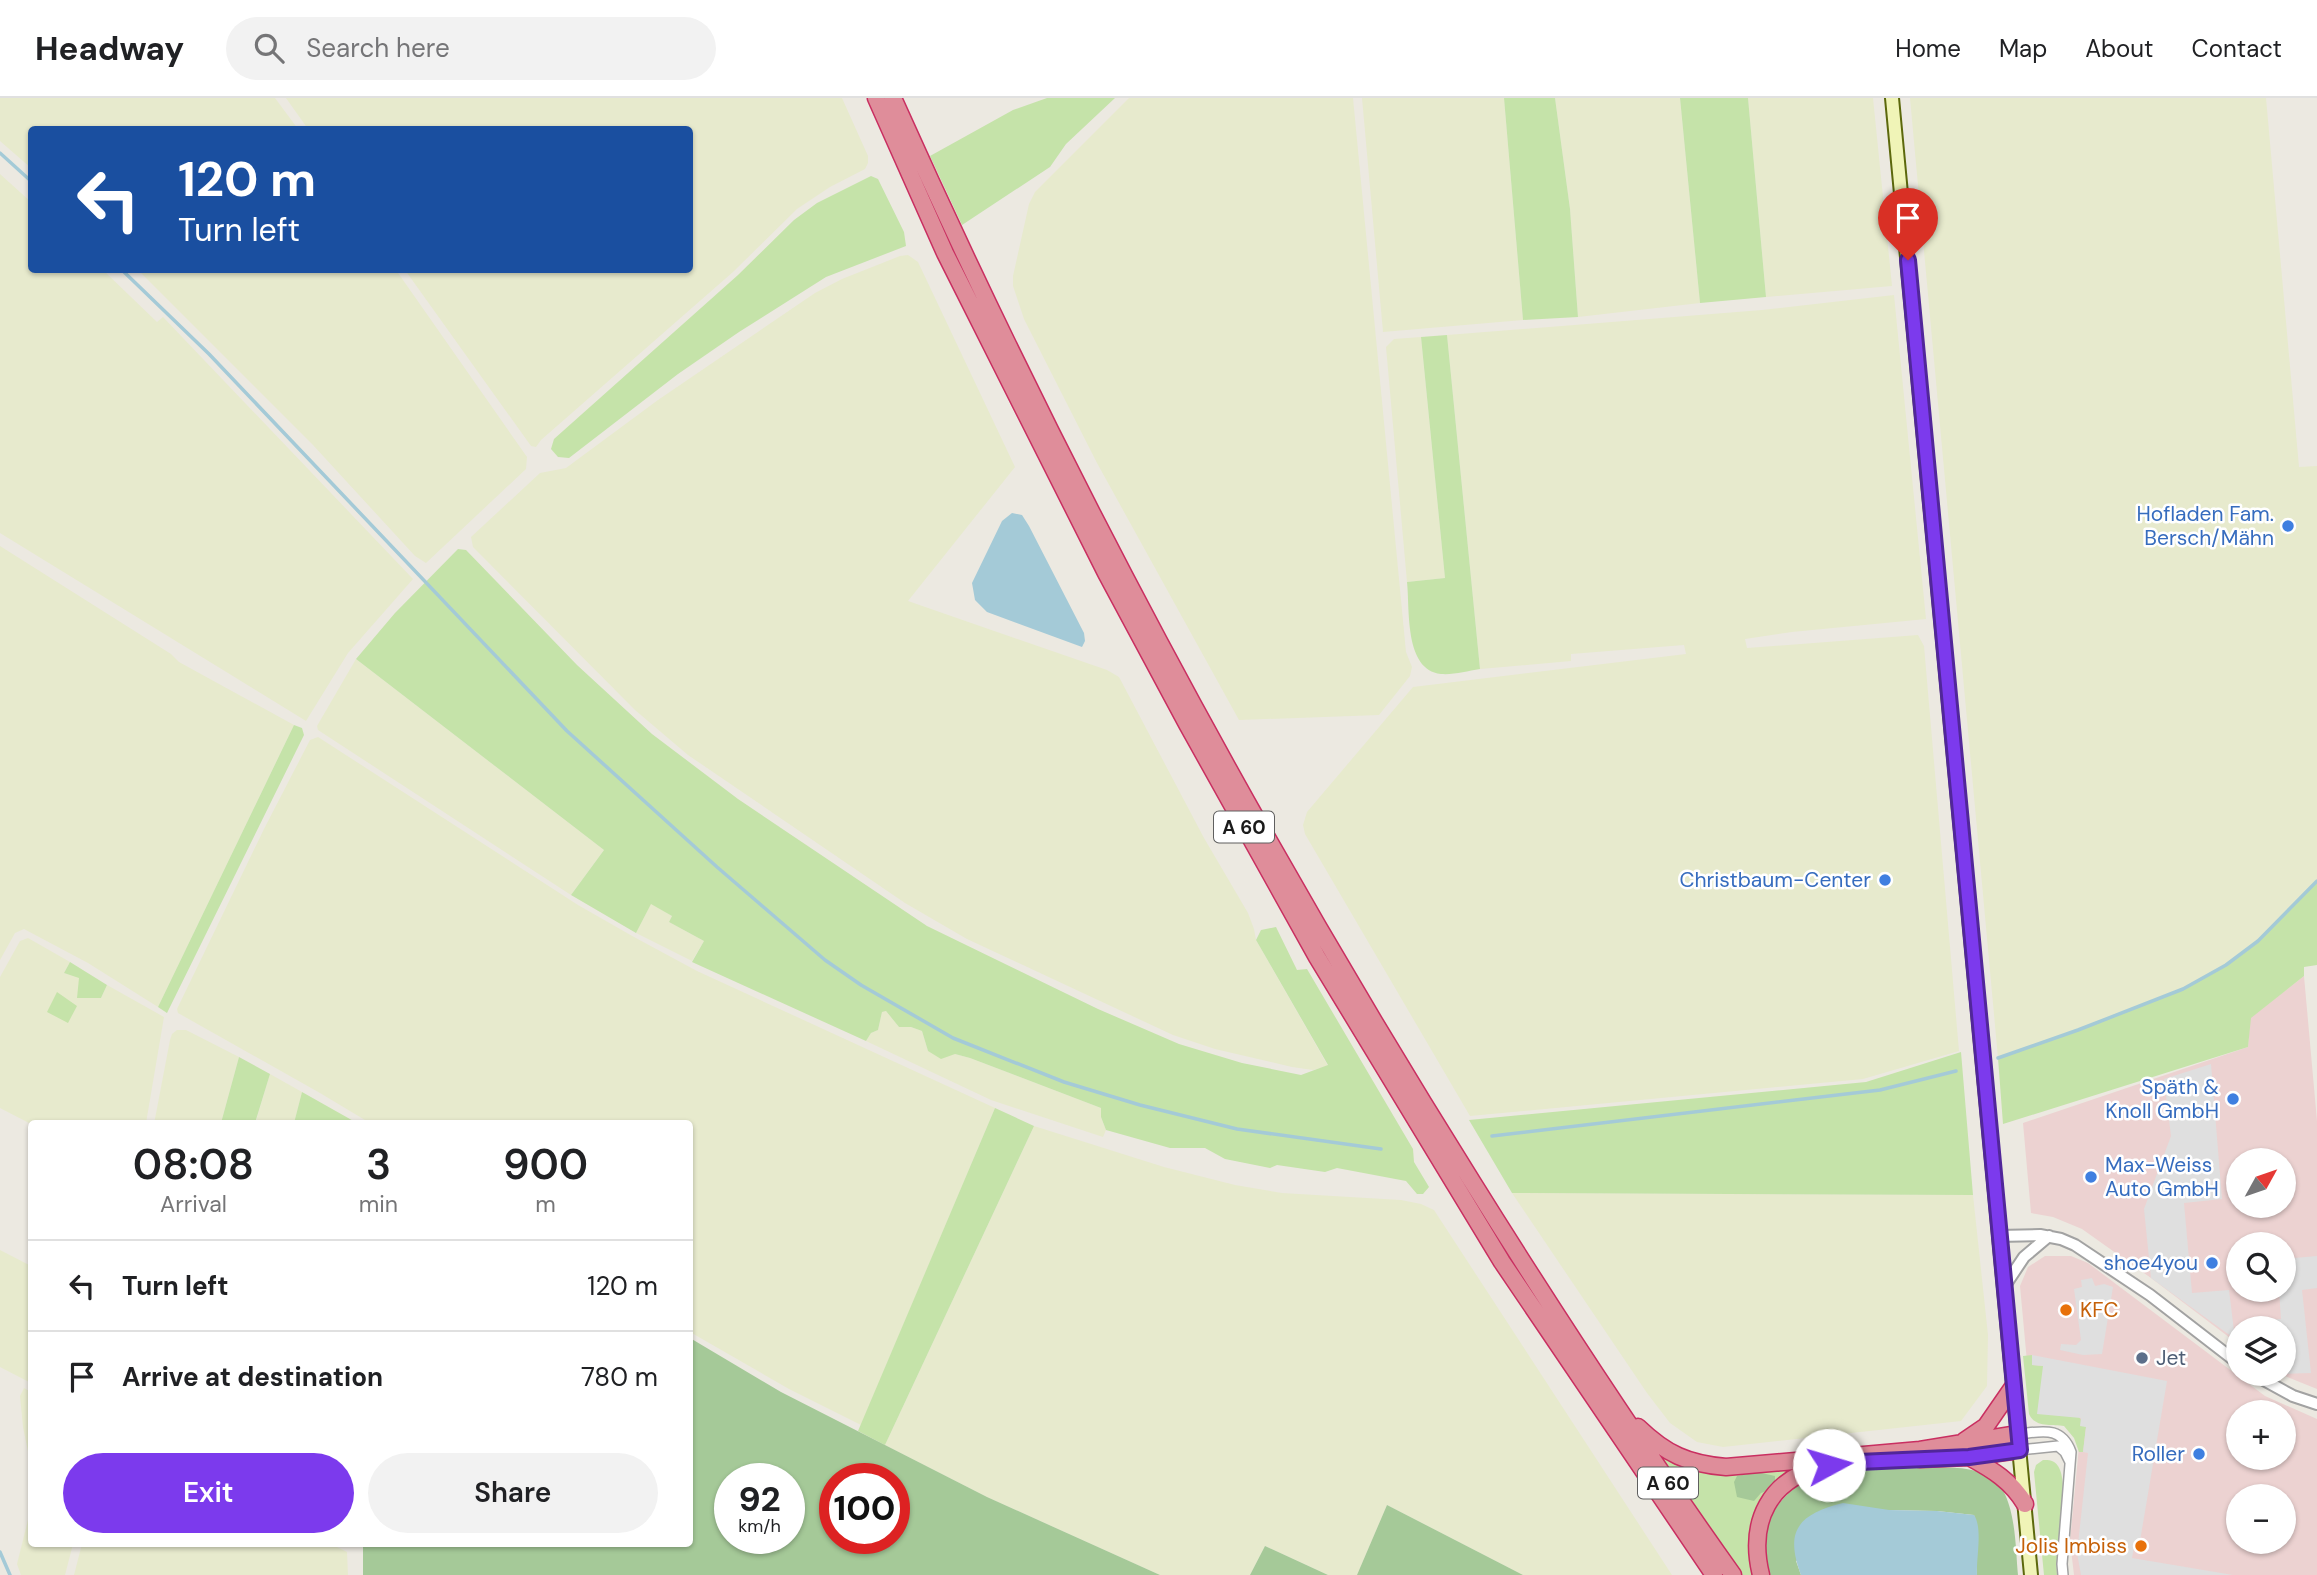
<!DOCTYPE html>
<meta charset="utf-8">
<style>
:root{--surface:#fff;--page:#f2f2f2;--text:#202124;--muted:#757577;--line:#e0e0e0;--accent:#7c3aed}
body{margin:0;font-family:"DM Sans",sans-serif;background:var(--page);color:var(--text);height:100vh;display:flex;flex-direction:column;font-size:26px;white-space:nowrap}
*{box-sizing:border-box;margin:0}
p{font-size:23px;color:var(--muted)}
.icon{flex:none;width:38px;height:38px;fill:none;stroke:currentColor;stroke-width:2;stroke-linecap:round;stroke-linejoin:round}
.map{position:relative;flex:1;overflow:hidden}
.side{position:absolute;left:28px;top:1022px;width:665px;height:427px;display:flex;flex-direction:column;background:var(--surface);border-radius:7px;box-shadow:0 2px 5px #0004}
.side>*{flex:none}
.top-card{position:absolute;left:28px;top:28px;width:665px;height:147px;border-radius:7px;box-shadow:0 2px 5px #0004;background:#1a4fa0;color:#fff;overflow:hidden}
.needle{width:46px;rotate:50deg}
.buttons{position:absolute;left:2226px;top:1050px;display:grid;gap:14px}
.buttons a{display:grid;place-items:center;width:70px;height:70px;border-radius:50%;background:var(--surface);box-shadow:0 2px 5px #0004;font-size:35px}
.speed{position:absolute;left:714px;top:1365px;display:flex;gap:14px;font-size:35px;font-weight:700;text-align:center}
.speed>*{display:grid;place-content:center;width:91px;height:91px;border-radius:50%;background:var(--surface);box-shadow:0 2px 5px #0004;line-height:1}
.speed small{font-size:18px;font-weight:400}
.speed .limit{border:10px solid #d22;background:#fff;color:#111}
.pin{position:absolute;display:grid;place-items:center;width:60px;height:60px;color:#fff;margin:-72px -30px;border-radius:50% 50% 50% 0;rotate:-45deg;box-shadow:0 0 7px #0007}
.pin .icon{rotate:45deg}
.me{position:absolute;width:77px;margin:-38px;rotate:84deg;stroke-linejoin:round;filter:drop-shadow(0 0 5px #0008)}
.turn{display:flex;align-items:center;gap:24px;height:147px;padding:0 35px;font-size:32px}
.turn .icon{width:91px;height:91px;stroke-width:2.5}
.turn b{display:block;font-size:49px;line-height:60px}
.eta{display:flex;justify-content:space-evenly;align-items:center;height:119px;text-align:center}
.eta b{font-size:42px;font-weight:600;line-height:49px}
.button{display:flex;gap:14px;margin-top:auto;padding:14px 35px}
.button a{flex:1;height:80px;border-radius:42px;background:var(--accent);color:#fff;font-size:28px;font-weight:600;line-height:80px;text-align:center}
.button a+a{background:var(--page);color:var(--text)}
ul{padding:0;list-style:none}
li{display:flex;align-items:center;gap:21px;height:91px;padding:0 35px;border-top:2px solid var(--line)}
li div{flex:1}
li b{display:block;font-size:26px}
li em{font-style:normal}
header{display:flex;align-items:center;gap:42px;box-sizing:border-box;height:98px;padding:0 35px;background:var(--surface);border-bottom:2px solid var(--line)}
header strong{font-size:33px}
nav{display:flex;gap:38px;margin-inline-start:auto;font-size:24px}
.search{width:490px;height:63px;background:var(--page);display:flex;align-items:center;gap:18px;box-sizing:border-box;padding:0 24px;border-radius:38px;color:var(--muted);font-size:26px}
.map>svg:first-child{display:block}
.commercial{fill:#ecd2d1;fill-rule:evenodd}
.farmland{fill:#e7eacd}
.grass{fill:#c5e3a9}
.forest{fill:#a5c998;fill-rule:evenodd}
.parking{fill:#dfdfdf}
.water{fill:#a4cad7}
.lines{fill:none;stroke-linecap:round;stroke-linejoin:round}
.stream{stroke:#a4cad7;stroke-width:3.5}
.minor-casing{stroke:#a2a2a2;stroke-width:12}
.tertiary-casing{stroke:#a2a2a2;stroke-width:14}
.secondary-casing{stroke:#5c680c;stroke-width:16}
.motorway-casing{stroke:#c92f61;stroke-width:19}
.minor{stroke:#fff;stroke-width:9}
.tertiary{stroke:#fff;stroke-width:10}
.secondary{stroke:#f0f4b7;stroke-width:12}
.motorway{stroke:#df8d9a;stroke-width:16}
.route-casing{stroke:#51269a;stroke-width:18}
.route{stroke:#7c3aed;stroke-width:12}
.shop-dot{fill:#3f7fe0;stroke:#fff;stroke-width:2.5}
.food-dot{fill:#e8710a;stroke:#fff;stroke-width:2.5}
.service-dot{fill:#5c6f8a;stroke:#fff;stroke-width:2.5}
.labels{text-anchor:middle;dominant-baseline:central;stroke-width:5;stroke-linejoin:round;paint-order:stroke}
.shield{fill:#fff;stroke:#5f5f5f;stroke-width:2}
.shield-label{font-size:19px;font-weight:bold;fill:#1b1b1b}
.shop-label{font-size:21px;fill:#366cbe;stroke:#fff;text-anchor:end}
.food-label{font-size:21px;fill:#c56008;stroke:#fff;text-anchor:start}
.service-label{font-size:21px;fill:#4e5e75;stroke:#fff;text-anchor:start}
</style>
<header>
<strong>Headway</strong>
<div class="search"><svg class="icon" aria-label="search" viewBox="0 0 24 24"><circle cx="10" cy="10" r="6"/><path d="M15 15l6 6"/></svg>Search here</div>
<nav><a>Home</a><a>Map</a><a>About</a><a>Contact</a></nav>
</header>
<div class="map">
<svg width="2317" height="1477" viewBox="0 0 2317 1477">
<rect width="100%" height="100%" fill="#ece9e1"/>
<path class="commercial" d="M 2304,878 L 2317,1023 L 2317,1291 L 2280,1276 L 2284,1276 L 2284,1230 L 2238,1230 L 2238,1246 L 2151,1180 L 2082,1131 L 2053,1119 L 2031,1115 L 2023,1025 L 2248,949 L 2250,920 ZM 2238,1062 L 2284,1062 L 2284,1108 L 2238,1108 ZM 2238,1146 L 2284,1146 L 2284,1192 L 2238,1192 Z
M 2045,1158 L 2071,1158 L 2088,1165 L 2265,1298 L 2317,1321 L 2317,1477 L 2074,1477 L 2070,1443 L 2080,1338 L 2067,1323 L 2032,1318 L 2020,1188 L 2028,1169 ZM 2238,1314 L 2284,1314 L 2284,1360 L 2238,1360 ZM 2238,1398 L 2284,1398 L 2284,1444 L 2238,1444 Z"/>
<path class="farmland" d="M 0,0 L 275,0 L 298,31 L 32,32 L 31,70 L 0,43 Z
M 286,0 L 842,0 L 868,58 L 868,65 L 865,71 L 830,89 L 797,111 L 733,174 L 541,342 L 536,349 L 531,348 L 405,172 L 690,172 L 690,32 L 308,31 Z
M 1129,0 L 1353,0 L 1406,554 L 1412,569 L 1410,578 L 1379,617 L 1239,622 L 1097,365 L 1024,221 L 1013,188 L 1013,178 L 1029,106 L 1035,94 Z
M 1362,0 L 1504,0 L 1523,222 L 1383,234 Z
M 1555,0 L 1680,0 L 1700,205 L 1578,219 L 1570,111 Z
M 1748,0 L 1873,0 L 1892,188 L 1766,199 Z
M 1910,0 L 2266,0 L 2299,369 L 2317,368 L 2317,783 L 2258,843 L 2226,867 L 2183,891 L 2078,932 L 1998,960 Z
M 0,76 L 31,104 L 32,172 L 103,172 L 157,224 L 163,219 L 413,481 L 348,555 L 306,623 L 0,435 Z
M 908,157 L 918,164 L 1015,369 L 908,503 L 1107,572 L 1119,579 L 1204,740 L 1248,815 L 1254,831 L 1256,842 L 1328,968 L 1313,972 L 1292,969 L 1215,951 L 1173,937 L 967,841 L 905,805 L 688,657 L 635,612 L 473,449 L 471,439 L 540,375 L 566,370 L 658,302 L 815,195 L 842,181 L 900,158 Z
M 138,172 L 396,172 L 527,359 L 526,371 L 426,465 L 415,458 L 313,347 Z
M 1894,197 L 1926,521 L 1792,534 L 1745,541 L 1747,550 L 1918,537 L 1924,548 L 1959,953 L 1863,981 L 1470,1018 L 1305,736 L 1303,727 L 1307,714 L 1413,589 L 1686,556 L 1684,547 L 1571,556 L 1571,563 L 1480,571 L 1447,237 L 1762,212 Z
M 1421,239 L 1445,480 L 1407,484 L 1386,249 L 1394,241 Z
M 0,448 L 171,556 L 179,564 L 294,627 L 158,909 L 88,865 L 24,831 L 15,835 L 0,862 Z
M 356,561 L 604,752 L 571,797 L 318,632 L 317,628 Z
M 318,639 L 578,807 L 634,839 L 697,873 L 995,1010 L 861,1327 L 789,1291 L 690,1234 L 690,1026 L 370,1025 L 320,995 L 178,915 L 177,911 L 264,731 L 310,642 Z
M 651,805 L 672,818 L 669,824 L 704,843 L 692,863 L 636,835 Z
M 28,840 L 70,864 L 64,875 L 79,879 L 101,900 L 107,887 L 164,919 L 146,1025 L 31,1026 L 0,1010 L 0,879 L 20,843 Z
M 886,913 L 899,929 L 911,929 L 922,933 L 928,953 L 955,956 L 970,960 L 1101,1010 L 1101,1019 L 1106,1032 L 1103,1039 L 991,1002 L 866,943 L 871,935 L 878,932 L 882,914 Z
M 177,932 L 186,932 L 239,959 L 221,1025 L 154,1026 L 170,942 L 172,936 Z
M 270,976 L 302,994 L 294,1025 L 255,1026 Z
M 1034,1028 L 1164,1069 L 1235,1087 L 1282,1095 L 1401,1102 L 1421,1106 L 1434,1112 L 1672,1477 L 1523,1477 L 1387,1407 L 1357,1477 L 1328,1477 L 1265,1448 L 1250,1477 L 1160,1477 L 987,1399 L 885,1347 Z
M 1512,1095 L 1973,1097 L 1988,1237 L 1987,1288 L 1961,1323 L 1723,1349 L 1697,1344 L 1670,1325 L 1647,1295 Z
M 0,1152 L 31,1168 L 31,1285 L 0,1269 Z
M 24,1290 L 31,1294 L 31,1368 L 23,1329 L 20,1298 Z
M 31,1410 L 32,1446 L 73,1446 L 65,1477 L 21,1477 L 17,1466 Z
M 82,1446 L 331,1446 L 347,1454 L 348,1477 L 74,1477 Z"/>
<path class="grass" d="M 1047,0 L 1115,0 L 1066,46 L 1050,69 L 962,127 L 930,58 L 1013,12 Z
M 1504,0 L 1555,0 L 1570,111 L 1578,219 L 1523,222 Z
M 1680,0 L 1748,0 L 1766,199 L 1700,205 Z
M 871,78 L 878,81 L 904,134 L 906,148 L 826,179 L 739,234 L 678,276 L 569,360 L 558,359 L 551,351 L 554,341 L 738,177 L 794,122 L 817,105 Z
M 1447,237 L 1480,571 C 1467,573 1454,577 1441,576 C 1404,572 1410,511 1407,484 L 1445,480 L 1421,239 Z
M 458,451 L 466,452 L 577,567 L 652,636 L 738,701 L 927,828 L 1098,911 L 1179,946 L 1242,965 L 1301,977 L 1328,967 L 1256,842 L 1261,832 L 1276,829 L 1297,872 L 1307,871 L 1413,1051 L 1414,1064 L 1429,1089 L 1423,1096 L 1417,1096 L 1406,1083 L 1337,1070 L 1325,1074 L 1277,1067 L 1270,1070 L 1225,1061 L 1205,1050 L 1170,1050 L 1106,1032 L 1101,1019 L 1101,1010 L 970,960 L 955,956 L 941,961 L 928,953 L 922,933 L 911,929 L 899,929 L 886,913 L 882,914 L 878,932 L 871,935 L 866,943 L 692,864 L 704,843 L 669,824 L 672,818 L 651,806 L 636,835 L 571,797 L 604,752 L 356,561 L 395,515 Z
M 294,627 L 302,630 L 304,637 L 167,915 L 158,909 Z
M 2317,783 L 2317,867 L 2304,869 L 2304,878 L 2251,920 L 2248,949 L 2003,1026 L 1998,960 L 2078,932 L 2183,891 L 2226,867 L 2258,843 Z
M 70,864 L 107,887 L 101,900 L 77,900 L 79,880 L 64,875 Z
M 57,894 L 77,908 L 68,925 L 47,914 Z
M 1961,954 L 1973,1097 L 1512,1095 L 1469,1022 L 1866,984 Z
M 239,959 L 270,976 L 255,1025 L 221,1025 Z
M 302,994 L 357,1025 L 294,1025 Z
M 995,1010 L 1034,1028 L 885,1347 L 858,1333 Z
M 2032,1257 L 2032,1267 L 2043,1268 L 2086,1329 L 2083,1354 L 2079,1354 L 2074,1340 L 2064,1328 C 2052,1326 2035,1330 2029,1316 L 2023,1258 Z
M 1646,1342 L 1684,1366 L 1812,1365 L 1752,1426 L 1749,1446 L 1755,1477 L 1742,1477 Z
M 2043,1362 C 2049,1362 2054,1362 2058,1368 C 2071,1387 2054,1450 2057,1477 L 2044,1477 L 2034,1374 L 2036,1367 Z"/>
<path class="forest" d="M 690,1240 L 781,1294 L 987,1399 L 1160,1477 L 363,1477 L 363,1446 L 690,1446 ZM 730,1381 L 789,1381 L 789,1440 L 730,1440 ZM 835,1381 L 894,1381 L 894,1440 L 835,1440 Z
M 1917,1369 C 1939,1370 1967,1367 1987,1377 C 2017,1391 2015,1449 2018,1477 L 1977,1477 C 1975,1456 1980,1437 1974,1417 L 1937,1413 L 1889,1412 L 1796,1463 L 1801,1477 L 1769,1477 C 1761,1457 1762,1432 1773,1414 C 1781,1403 1791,1390 1804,1384 C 1835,1369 1883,1371 1917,1369 Z
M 1757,1374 L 1775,1378 L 1775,1387 L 1769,1388 L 1767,1393 L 1761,1395 L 1754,1403 L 1737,1399 L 1734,1384 L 1737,1378 Z
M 1387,1407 L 1523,1477 L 1357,1477 Z
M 1265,1448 L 1328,1477 L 1250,1477 Z"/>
<path class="parking" d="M 2211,966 L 2222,1101 L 2184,1105 L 2192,1195 L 2229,1192 L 2235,1241 L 2151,1180 L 2144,1111 L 2171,1038 L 2164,981 Z
M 2317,1158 L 2317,1190 L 2302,1192 L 2311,1275 L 2282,1276 L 2284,1230 L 2240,1230 L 2239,1225 L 2281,1221 L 2279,1192 L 2284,1192 L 2284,1161 Z
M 2092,1180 L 2095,1188 L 2104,1186 L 2113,1189 L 2102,1256 L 2083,1257 L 2060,1252 L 2061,1246 L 2076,1247 L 2081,1242 L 2074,1191 L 2082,1189 L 2081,1182 Z
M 2032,1257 L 2167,1283 L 2140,1443 L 2135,1443 L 2132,1460 L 2233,1477 L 2081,1477 L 2077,1455 L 2088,1355 L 2083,1354 L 2086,1329 L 2080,1328 L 2081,1320 L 2037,1316 L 2043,1268 L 2032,1267 Z"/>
<path class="water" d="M 1012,415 L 1022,417 L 1029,428 L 1084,535 L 1085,543 L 1082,549 L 987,514 L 975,502 L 972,485 L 1002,423 Z
M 1843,1405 L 1889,1412 L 1937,1413 L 1974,1417 C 1983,1430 1976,1460 1977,1477 L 1801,1477 C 1784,1432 1799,1416 1843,1405 Z"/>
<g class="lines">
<path class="stream" d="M 0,55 L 32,84
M 122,172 L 209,256 L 567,633 L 717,769 L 825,862 L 861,887 L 953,940 L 1064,984 L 1140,1007 L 1237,1031 L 1381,1051
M 1998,960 L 2078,932 L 2183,891 L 2226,867 L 2258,843 L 2317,783
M 1492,1038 L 1880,992 L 1956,973
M 0,1454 L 10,1477"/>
<defs>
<path id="minor" d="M 2018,1336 C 2041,1334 2061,1327 2071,1354 L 2062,1466 L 2063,1477
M 2019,1352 L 2058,1348 L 2065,1354 L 2070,1364"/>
<path id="tertiary" d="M 1998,1138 L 2040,1137 L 2061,1141 L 2075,1147 L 2150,1197 L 2238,1265
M 2004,1189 L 2024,1159 L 2049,1138
M 2253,1276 L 2293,1298 L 2317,1306"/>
<path id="secondary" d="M 1892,0 L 2031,1477"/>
<path id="motorway" d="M 876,0 L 945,155 L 1106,475 L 1187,626 L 1317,859 L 1502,1164 L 1714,1477
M 893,0 C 1061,376 1254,736 1473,1085 C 1556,1218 1642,1349 1733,1477
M 1638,1329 C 1666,1356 1688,1366 1726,1369 L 1920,1352 L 2018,1336
M 1964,1343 L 1986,1328 L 2013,1289
M 1969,1359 C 1993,1372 2011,1383 2025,1406
M 1920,1361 L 1969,1359 L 2019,1352
M 1761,1477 C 1748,1424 1769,1380 1825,1368"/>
</defs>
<use href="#minor" class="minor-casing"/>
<use href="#tertiary" class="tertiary-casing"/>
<use href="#secondary" class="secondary-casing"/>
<use href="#motorway" class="motorway-casing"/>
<use href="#minor" class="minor"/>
<use href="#tertiary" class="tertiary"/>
<use href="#secondary" class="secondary"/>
<use href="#motorway" class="motorway"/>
</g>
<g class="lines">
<defs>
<path id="route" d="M 1829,1367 L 1859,1364 L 1969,1359 L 2020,1352 L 1908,162"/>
</defs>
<use href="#route" class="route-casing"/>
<use href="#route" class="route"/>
</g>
<g class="shop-dot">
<circle cx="2288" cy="428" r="7"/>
<circle cx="1885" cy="782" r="7"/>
<circle cx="2233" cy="1001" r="7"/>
<circle cx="2091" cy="1079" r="7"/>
<circle cx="2212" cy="1165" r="7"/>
<circle cx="2199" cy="1356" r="7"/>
</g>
<g class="food-dot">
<circle cx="2066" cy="1212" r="7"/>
<circle cx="2141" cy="1448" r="7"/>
</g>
<circle class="service-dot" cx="2142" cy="1260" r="7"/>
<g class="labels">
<g class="shield">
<rect x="1214" y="713.5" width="60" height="31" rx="5"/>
<rect x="1638" y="1369.5" width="60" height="31" rx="5"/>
</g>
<g class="shield-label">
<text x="1244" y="729">A 60</text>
<text x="1668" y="1385">A 60</text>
</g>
<g class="shop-label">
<text x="2274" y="416">Hofladen Fam.<tspan x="2274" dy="24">Bersch/Mähn</tspan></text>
<text x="1871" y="782">Christbaum-Center</text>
<text x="2219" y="989">Späth &amp;<tspan x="2219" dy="24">Knoll GmbH</tspan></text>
<text x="2105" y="1067" text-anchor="start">Max-Weiss<tspan x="2105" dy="24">Auto GmbH</tspan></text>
<text x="2198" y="1165">shoe4you</text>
<text x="2185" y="1356">Roller</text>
</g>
<g class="food-label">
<text x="2080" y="1212">KFC</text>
<text x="2127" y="1448" text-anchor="end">Jolis Imbiss</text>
</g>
<g class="service-label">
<text x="2156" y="1260">Jet</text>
</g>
</g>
</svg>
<div class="buttons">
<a><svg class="needle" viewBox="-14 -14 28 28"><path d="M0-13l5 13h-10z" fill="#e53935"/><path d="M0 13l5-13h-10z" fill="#757577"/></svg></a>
<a><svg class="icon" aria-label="search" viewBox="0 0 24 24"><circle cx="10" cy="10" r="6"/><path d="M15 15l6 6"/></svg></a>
<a><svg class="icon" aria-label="layers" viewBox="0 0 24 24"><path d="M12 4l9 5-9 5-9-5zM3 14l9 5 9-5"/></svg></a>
<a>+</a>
<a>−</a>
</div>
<div class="speed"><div>92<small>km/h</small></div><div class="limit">100</div></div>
<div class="pin" style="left:1908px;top:162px;background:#d93025"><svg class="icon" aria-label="arrive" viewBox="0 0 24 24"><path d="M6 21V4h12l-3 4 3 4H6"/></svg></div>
<svg class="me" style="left:1829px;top:1367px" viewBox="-20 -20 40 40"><circle r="19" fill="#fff"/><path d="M0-13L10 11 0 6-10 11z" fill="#7c3aed"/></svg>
<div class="top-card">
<div class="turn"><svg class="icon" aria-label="left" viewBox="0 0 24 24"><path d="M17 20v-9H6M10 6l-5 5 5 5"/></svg><div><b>120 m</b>Turn left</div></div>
</div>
<section class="side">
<div class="eta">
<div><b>08:08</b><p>Arrival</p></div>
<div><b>3</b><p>min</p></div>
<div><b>900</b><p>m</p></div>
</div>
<ul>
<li><svg class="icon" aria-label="left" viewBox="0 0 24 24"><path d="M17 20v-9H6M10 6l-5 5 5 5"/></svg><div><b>Turn left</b></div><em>120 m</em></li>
<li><svg class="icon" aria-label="arrive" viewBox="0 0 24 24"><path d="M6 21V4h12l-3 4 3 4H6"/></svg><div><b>Arrive at destination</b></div><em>780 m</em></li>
</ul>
<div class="button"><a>Exit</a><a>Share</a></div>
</section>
</div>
